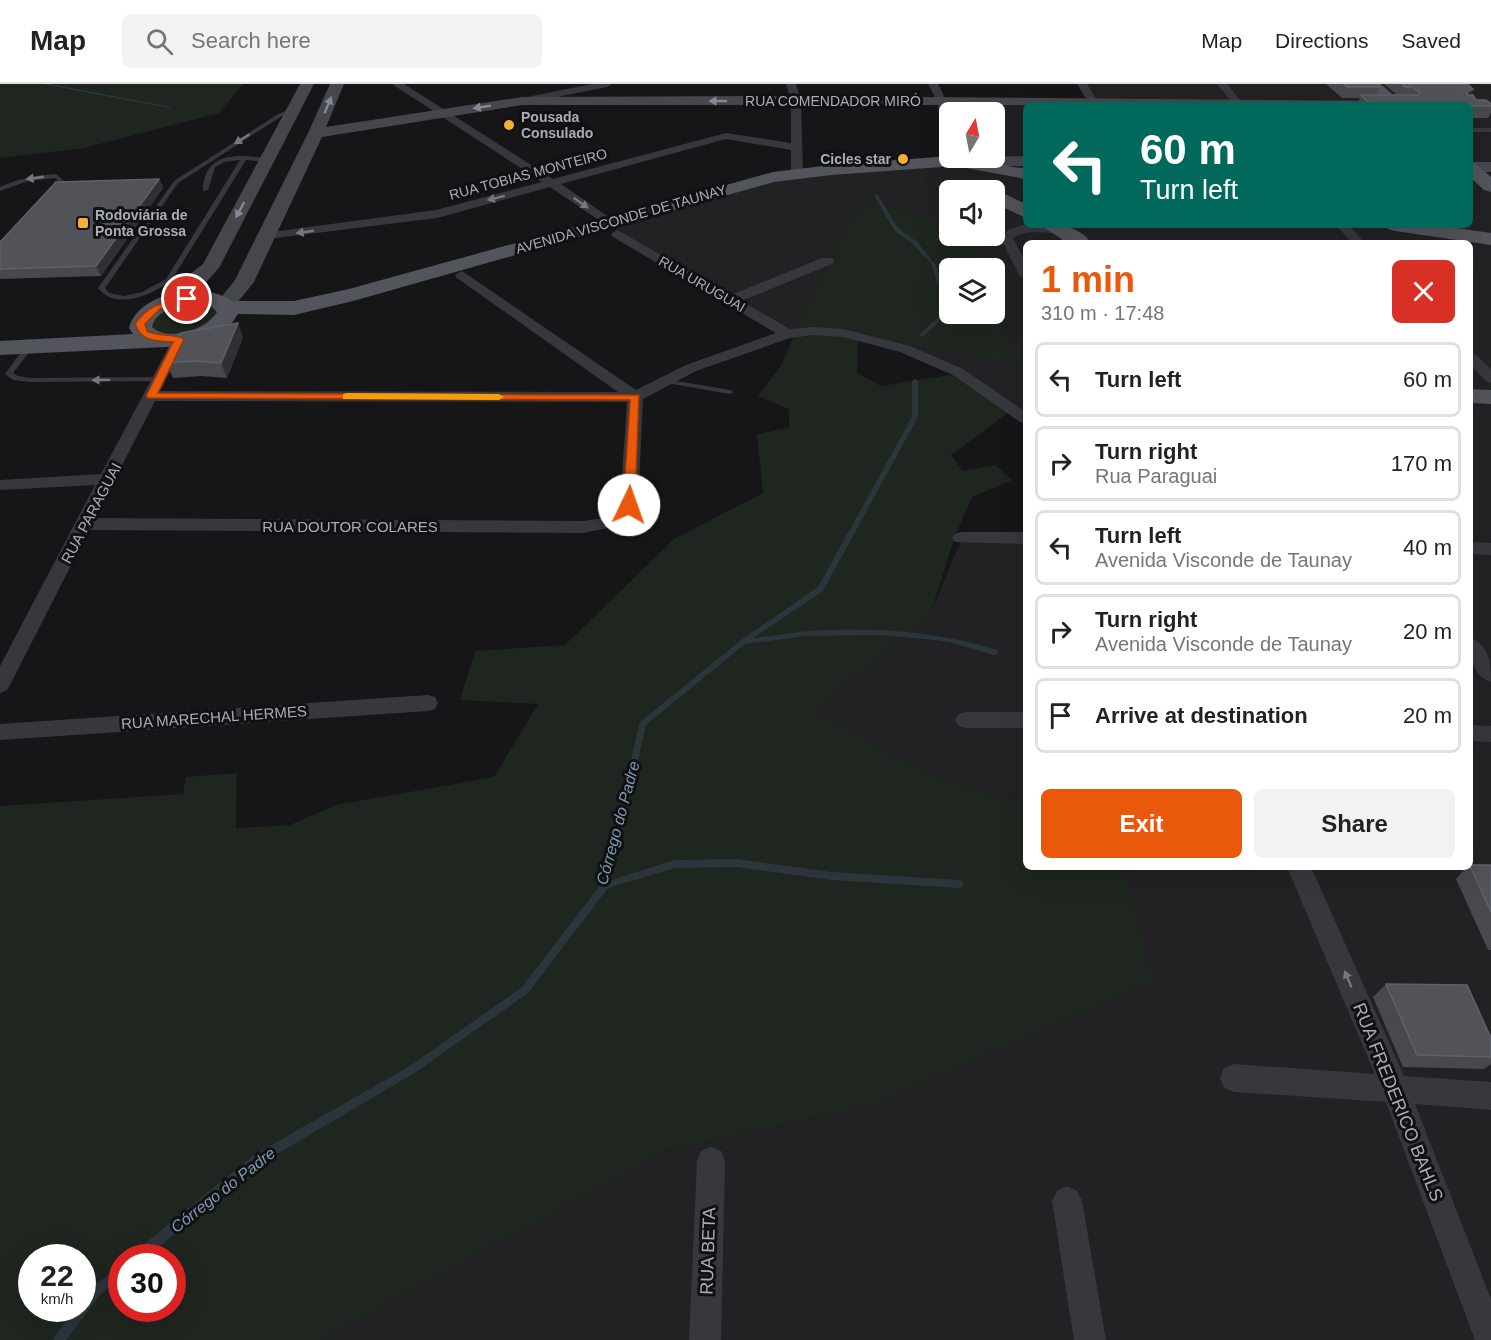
<!DOCTYPE html>
<meta charset="utf-8">
<style>
:root{--surface:#fff;--page:#f2f2f2;--text:#222;--muted:#767676;--line:#e0e0e0;--accent:#ea580c}
body{margin:0;font-family:Helvetica,sans-serif;background:var(--page);color:var(--text);height:100vh;display:flex;flex-direction:column;font-size:22px;white-space:nowrap}
*{box-sizing:border-box;margin:0}
p{font-size:20px;color:var(--muted)}
.icon{flex:none;width:33px;height:33px;fill:none;stroke:currentColor;stroke-width:2;stroke-linecap:round;stroke-linejoin:round}
.map{position:relative;flex:1;overflow:hidden}
.side{position:absolute;left:1023px;top:156px;width:450px;height:630px;display:flex;flex-direction:column;background:var(--surface);border-radius:9px;box-shadow:0 6px 24px #0002}
.side>*{flex:none}
.top-card{position:absolute;left:1023px;top:18px;width:450px;height:126px;border-radius:9px;box-shadow:0 6px 24px #0002;background:#00695c;color:#fff;overflow:hidden}
.needle{width:39px;rotate:10deg}
.fabs{position:absolute;left:939px;top:18px;display:grid;gap:12px}
.fabs a{display:grid;place-items:center;width:66px;height:66px;border-radius:9px;background:var(--surface);box-shadow:0 6px 24px #0002;font-size:30px}
.speed{position:absolute;left:18px;top:1160px;display:flex;gap:12px;font-size:30px;font-weight:700;text-align:center}
.speed>*{display:grid;place-content:center;width:78px;height:78px;border-radius:50%;background:var(--surface);box-shadow:0 6px 24px #0002;line-height:1}
.speed small{font-size:15px;font-weight:400}
.speed .limit{border:9px solid #d22;background:#fff;color:#111}
.pin{position:absolute;display:grid;place-items:center;width:51px;height:51px;color:#fff;margin:-26px;border:3px solid #fff;border-radius:50%;box-shadow:0 2px 6px #0007}
.me{position:absolute;width:66px;margin:-33px;rotate:3deg;stroke-linejoin:round;filter:drop-shadow(0 0 4px #0008)}
.turn{display:flex;align-items:center;gap:21px;height:126px;padding:0 18px;font-size:27px}
.turn .icon{width:78px;height:78px;stroke-width:2.5}
.turn b{display:block;font-size:42px;line-height:51px}
.round{display:grid;place-items:center;flex:none;width:63px;height:63px;border-radius:9px;background:var(--page)}
.overview{display:flex;align-items:center;justify-content:space-between;height:102px;padding:0 18px}
h1{font-size:36px;font-weight:700;line-height:45px;color:var(--accent)}
.button{display:flex;gap:12px;margin-top:auto;padding:12px 18px}
.button a{flex:1;height:69px;border-radius:9px;background:var(--accent);color:#fff;font-size:24px;font-weight:700;line-height:69px;text-align:center}
.button a+a{background:var(--page);color:var(--text)}
ul{padding:0;list-style:none}
li{display:flex;align-items:center;gap:18px;height:75px;margin:0 12px 9px;padding:0 6px;border:3px solid var(--line);border-radius:9px}
li div{flex:1}
li b{display:block;font-size:22px}
li em{font-style:normal}
header{display:flex;align-items:center;gap:36px;box-sizing:border-box;height:84px;padding:0 30px;background:var(--surface);border-bottom:2px solid var(--line)}
header strong{font-size:28px}
nav{display:flex;gap:33px;margin-inline-start:auto;font-size:21px}
.search{width:420px;height:54px;background:var(--page);display:flex;align-items:center;gap:15px;box-sizing:border-box;padding:0 21px;border-radius:9px;color:var(--muted);font-size:22px}
.map>svg:first-child{display:block}
.built{fill:#222225;fill-rule:evenodd}
.green{fill:#1e261f;fill-rule:evenodd}
.lines{fill:none;stroke-linecap:round;stroke-linejoin:round}
.stream{fill:#2c353c;fill-rule:evenodd}
.service{fill:#37383d;fill-rule:evenodd}
.minor{fill:#37383d;fill-rule:evenodd}
.secondary{fill:#45474d;fill-rule:evenodd}
.primary{fill:#53555c;fill-rule:evenodd}
.wall{fill:#47494d}
.shaded-wall{fill:#2f3033}
.building{fill:#525359;stroke:#5f6168;stroke-width:1.5}
.oneway{fill:#858993}
.oneway2{fill:#757881}
.route{fill:#ea580c;stroke:#983908;stroke-width:1.5}
.slow{fill:#f59e0b}
.poi-dot{fill:#f2b134;stroke:#111113;stroke-width:2}
.labels{text-anchor:middle;dominant-baseline:central;stroke-width:6;stroke-linejoin:round;paint-order:stroke}
.far-street-label{font-size:14px;fill:#a8adb8;stroke:#111113}
.far-poi-label{font-size:14px;font-weight:bold;fill:#a8adb8;stroke:#111113;text-anchor:start}
.street-label{font-size:15px;fill:#a8adb8;stroke:#111113}
.water-label{font-size:16px;font-style:italic;fill:#7f9bb3;stroke:#111113}
.near-street-label{font-size:18px;fill:#a8adb8;stroke:#111113}
</style>
<header>
<strong>Map</strong>
<div class="search"><svg class="icon" aria-label="search" viewBox="0 0 24 24"><circle cx="10" cy="10" r="6"/><path d="M15 15l6 6"/></svg>Search here</div>
<nav><a>Map</a><a>Directions</a><a>Saved</a></nav>
</header>
<div class="map">
<svg width="1491" height="1256" viewBox="0 0 1491 1256">
<rect width="100%" height="100%" fill="#161618"/>
<path class="built" d="M 1081,0 L 1491,0 L 1491,1256 L 321,1256 L 664,1068 L 873,1021 L 1154,897 L 1121,783 L 1470,783 L 1470,159 L 1026,159 L 1026,333 L 959,287 L 856,251 L 788,249 L 618,149 L 611,138 L 774,93 L 963,77 L 962,74 L 994,74 L 994,28 L 950,28 L 949,31 L 946,18 L 1093,19 ZM 1026,21 L 1470,21 L 1470,141 L 1026,141 ZM 950,106 L 994,106 L 994,152 L 950,152 ZM 950,184 L 994,184 L 994,230 L 950,230 Z
M 1026,453 L 1026,720 L 935,694 L 814,627 L 931,528 L 961,456 Z"/>
<path class="green" d="M 0,0 L 243,0 L 219,29 L 84,64 L 0,74 Z
M 871,119 L 941,135 L 949,146 L 950,152 L 983,152 L 986,184 L 950,184 L 950,230 L 992,230 L 1026,282 L 858,252 L 857,289 L 881,302 L 955,290 L 1009,328 L 951,371 L 963,387 L 995,381 L 1012,396 L 972,413 L 955,452 L 931,528 L 814,627 L 935,694 L 1026,720 L 1026,783 L 1121,783 L 1155,897 L 873,1021 L 664,1068 L 321,1256 L 0,1256 L 0,722 L 183,710 L 186,693 L 237,689 L 236,744 L 290,741 L 336,721 L 494,693 L 538,620 L 460,616 L 475,567 L 565,561 L 674,455 L 763,409 L 757,350 L 789,344 L 789,325 L 758,312 L 781,282 L 804,228 L 852,133 ZM 32,1173 L 82,1173 L 82,1224 L 32,1224 ZM 122,1173 L 172,1173 L 172,1224 L 122,1224 Z
M 191,218 L 211,221 L 218,227 L 217,234 C 193,246 176,259 150,242 L 161,227 Z"/>
<g class="lines">
<path class="stream" d="M 42,0 L 50,0 L 171,23 L 169,24 Z
M 874,110 L 878,111 L 898,144 L 917,158 L 935,180 L 946,210 L 949,228 L 924,252 L 919,251 L 944,228 L 942,210 L 931,180 L 913,160 L 894,146 L 874,111 Z
M 915,295 L 918,297 L 918,333 L 823,507 L 753,554 C 772,552 790,549 809,547 C 872,543 935,547 997,566 L 998,568 L 997,570 L 994,571 L 950,558 L 926,555 L 878,551 L 807,552 L 745,560 L 646,641 L 611,796 L 675,776 L 737,775 L 831,788 L 959,796 L 962,797 L 963,800 L 962,803 L 959,804 L 831,796 L 737,783 L 675,784 L 608,804 L 528,909 L 416,988 L 262,1079 L 146,1173 L 132,1173 L 133,1169 L 254,1071 L 410,982 L 522,903 L 601,800 L 640,638 L 741,556 L 818,503 L 912,333 L 912,297 Z
M 122,1181 L 122,1193 L 101,1210 L 66,1256 L 53,1256 L 55,1252 L 76,1224 L 82,1224 L 82,1216 L 93,1202 Z"/>
<path class="service" d="M 291,25 L 296,26 L 282,32 L 178,99 L 105,204 L 109,209 L 124,212 L 142,208 L 166,195 L 240,76 L 224,78 L 215,83 L 208,106 L 203,107 C 203,68 238,69 268,75 L 269,76 L 266,78 L 246,76 L 171,197 C 151,211 116,227 98,204 L 174,97 L 278,30 Z
M 1470,44 L 1491,44 L 1491,48 L 1470,48 Z
M 56,90 L 65,98 L 56,108 L 51,107 L 59,98 L 55,94 L 28,97 L 0,107 L 0,103 C 18,95 36,91 56,90 Z
M 27,260 L 34,262 L 13,289 L 18,292 L 30,294 L 160,293 L 164,295 L 160,297 L 30,298 L 13,296 L 5,290 Z
M 664,295 L 730,306 L 734,308 L 730,310 L 667,299 L 663,297 Z"/>
<path class="minor" d="M 392,0 L 404,0 L 553,95 L 726,49 L 791,59 L 791,16 L 786,0 L 796,0 L 801,16 L 803,90 L 797,93 L 791,90 L 791,66 L 726,55 L 561,100 L 613,136 L 615,139 L 613,142 L 609,143 L 550,103 L 437,134 L 260,156 L 258,153 L 264,149 L 436,126 L 542,98 Z
M 592,0 L 612,0 L 607,3 L 522,20 L 517,17 L 522,14 Z
M 928,0 L 938,0 C 950,22 950,33 950,57 L 945,54 L 937,17 Z
M 1077,0 L 1087,0 L 1100,21 L 1090,21 Z
M 1217,0 L 1227,0 L 1244,21 L 1234,21 Z
M 1026,140 L 1058,142 L 1064,146 C 1055,154 1031,142 1013,154 L 1026,179 L 1026,195 L 1019,191 L 1000,153 L 1008,146 Z
M 1336,141 L 1349,141 L 1365,159 L 1352,159 Z
M 617,146 L 731,211 L 822,174 L 832,174 L 834,177 L 832,180 L 741,217 L 790,245 L 813,243 L 843,245 L 910,262 L 963,285 L 1026,328 L 1026,340 L 1020,338 L 953,291 L 900,268 L 843,253 L 813,251 L 790,254 L 696,287 L 643,315 L 638,421 L 621,441 L 584,449 L 89,446 L 10,601 L 7,606 L 0,609 L 0,582 L 95,401 L 0,406 L 0,396 L 101,390 L 174,253 L 184,253 L 186,256 L 160,307 L 618,308 L 457,194 L 455,191 L 462,187 L 636,306 L 686,281 L 776,249 L 613,153 L 611,150 ZM 155,317 L 627,318 L 620,420 L 609,433 L 584,437 L 95,434 Z
M 1470,269 L 1475,270 L 1491,285 L 1491,299 L 1486,297 L 1470,281 Z
M 961,448 L 1026,448 L 1026,460 L 955,458 L 952,454 L 955,450 Z
M 1470,458 L 1491,459 L 1491,471 L 1470,470 Z
M 1470,554 C 1490,560 1491,581 1491,598 C 1472,593 1470,571 1470,554 Z
M 428,611 L 435,613 L 438,619 L 435,625 L 428,627 L 0,656 L 0,640 Z
M 966,628 L 1026,628 L 1026,644 L 966,644 L 959,642 L 955,636 L 959,630 Z
M 1470,641 L 1491,642 L 1491,658 L 1470,657 Z
M 1287,783 L 1311,783 L 1404,992 L 1491,998 L 1491,1026 L 1415,1020 L 1491,1215 L 1491,1256 L 1475,1256 L 1386,1018 L 1234,1008 L 1224,1004 L 1220,994 L 1224,984 L 1234,980 L 1375,990 Z
M 711,1063 L 721,1067 L 725,1077 L 721,1256 L 689,1256 L 697,1077 L 701,1067 Z
M 1067,1102 L 1077,1107 L 1082,1117 L 1106,1256 L 1074,1256 L 1052,1117 L 1057,1107 Z"/>
<path class="secondary" d="M 300,0 L 314,0 L 220,182 C 210,197 176,229 158,224 L 155,220 L 158,216 L 203,180 Z
M 330,0 L 344,0 L 326,43 L 522,13 L 796,12 L 1406,17 L 1413,21 L 522,21 L 322,53 L 254,198 L 232,225 L 218,225 L 215,221 L 235,196 L 308,49 Z
M 1026,72 L 1026,82 L 955,82 L 947,77 L 950,74 Z
M 1470,78 L 1491,78 L 1491,88 L 1470,88 Z"/>
<path class="primary" d="M 1363,0 L 1381,0 L 1404,21 L 1386,21 Z
M 950,72 L 1026,85 L 1026,95 L 955,82 L 831,91 L 774,98 L 353,217 L 294,231 L 238,230 L 230,242 L 221,250 L 187,262 L 0,271 L 0,257 L 133,250 L 129,244 C 138,208 204,197 232,217 L 294,217 L 349,205 L 773,88 L 831,81 ZM 198,220 L 211,222 L 217,228 C 206,246 169,258 152,243 C 156,224 182,222 198,220 Z
M 1470,79 L 1476,80 L 1491,93 L 1491,108 L 1484,106 L 1470,93 Z
M 994,105 L 1026,120 L 1026,134 L 994,119 L 994,106 L 989,106 Z
M 1041,141 C 1059,141 1080,142 1091,159 L 1067,159 Z
M 1385,141 L 1436,141 L 1491,149 L 1491,161 L 1395,147 L 1388,145 Z
M 1470,305 L 1491,306 L 1491,320 L 1470,319 Z"/>
</g>
<path class="wall" d="M 1326,0 L 1377,0 L 1380,3 L 1377,11 L 1397,11 L 1384,0 L 1467,0 L 1473,5 L 1470,11 L 1476,16 L 1491,20 L 1491,28 L 1488,34 L 1470,34 L 1470,21 L 1357,21 L 1360,14 L 1342,14 Z
M 159,95 L 163,104 L 101,192 L 0,195 L 0,158 Z
M 243,253 L 227,294 L 201,292 L 173,294 L 166,279 Z
M 1470,781 L 1491,781 L 1491,866 L 1488,866 L 1456,795 L 1467,783 L 1470,783 Z
M 1386,900 L 1491,954 L 1491,980 L 1484,985 L 1403,983 L 1373,913 Z"/>
<path class="shaded-wall" d="M 1473,5 L 1467,17 L 1462,19 L 1468,7 Z
M 159,95 L 163,104 L 101,192 L 96,182 Z
M 238,239 L 243,253 L 227,294 L 221,279 Z"/>
<path class="building" d="M 1344,0 L 1377,0 L 1380,3 L 1347,3 Z
M 1402,0 L 1467,0 L 1473,5 L 1468,7 L 1467,11 L 1473,11 L 1476,16 L 1486,16 L 1491,20 L 1491,22 L 1371,21 L 1361,11 L 1418,11 L 1420,9 L 1412,3 L 1405,3 Z
M 159,95 L 96,182 L 0,185 L 0,158 L 56,98 Z
M 238,239 L 221,279 L 195,277 L 166,279 L 181,249 Z
M 1470,781 L 1491,781 L 1491,828 L 1470,782 Z
M 1386,900 L 1467,901 L 1491,954 L 1491,973 L 1417,971 Z"/>
<defs><path id="oneway-solid" d="M-6-.8H1V-3.2L6.5 0L1 3.2V.8H-6Z" transform="scale(1.5)"/></defs>
<g class="oneway">
<use href="#oneway-solid" transform="translate(718 17) rotate(180)"/>
<use href="#oneway-solid" transform="translate(328 21) rotate(-67)"/>
<use href="#oneway-solid" transform="translate(482 23) rotate(171)"/>
<use href="#oneway-solid" transform="translate(240 126) rotate(118)"/>
</g>
<g class="oneway2">
<use href="#oneway-solid" transform="translate(242 55) rotate(148)"/>
<use href="#oneway-solid" transform="translate(35 94) rotate(172)"/>
<use href="#oneway-solid" transform="translate(496 114) rotate(166)"/>
<use href="#oneway-solid" transform="translate(581 119) rotate(35)"/>
<use href="#oneway-solid" transform="translate(305 148) rotate(172)"/>
<use href="#oneway-solid" transform="translate(101 296) rotate(179)"/>
<use href="#oneway-solid" transform="translate(1348 895) rotate(-113)"/>
</g>
<path class="route" d="M 184,213 L 192,215 L 159,226 L 145,240 L 147,247 C 159,253 173,249 184,255 L 158,309 L 639,311 L 635,421 L 629,425 L 623,421 L 630,316 L 148,314 L 146,312 L 173,258 C 157,257 141,258 135,240 C 149,220 162,219 184,213 Z"/>
<path class="slow" d="M 347,309 L 499,310 L 504,313 L 499,316 L 343,315 L 343,310 Z"/>
<g class="poi-dot">
<circle cx="509" cy="41" r="6"/>
<circle cx="903" cy="75" r="6"/>
<rect x="77" y="133" width="12" height="12" rx="3"/>
</g>
<g class="labels">
<g class="far-street-label">
<text x="833" y="17">RUA COMENDADOR MIRÓ</text>
<text transform="translate(528 90) rotate(-15)">RUA TOBIAS MONTEIRO</text>
<text transform="translate(621 135) rotate(-16)">AVENIDA VISCONDE DE TAUNAY</text>
<text transform="translate(702 200) rotate(30)">RUA URUGUAI</text>
</g>
<g class="far-poi-label">
<text x="521" y="33">Pousada<tspan x="521" dy="16">Consulado</tspan></text>
<text x="891" y="75" text-anchor="end">Cicles star</text>
<text x="95" y="131">Rodoviária de<tspan x="95" dy="16">Ponta Grossa</tspan></text>
</g>
<g class="street-label">
<text transform="translate(91 429) rotate(-62)">RUA PARAGUAI</text>
<text x="350" y="442">RUA DOUTOR COLARES</text>
<text transform="translate(214 633) rotate(-4)">RUA MARECHAL HERMES</text>
</g>
<g class="water-label">
<text transform="translate(618 739) rotate(-75)">Córrego do Padre</text>
<text transform="translate(223 1106) rotate(-38)">Córrego do Padre</text>
</g>
<g class="near-street-label">
<text transform="translate(1398 1018) rotate(68)">RUA FREDERICO BAHLS</text>
<text transform="translate(708 1167) rotate(-88)">RUA BETA</text>
</g>
</g>
</svg>
<div class="fabs">
<a><svg class="needle" viewBox="-14 -14 28 28"><path d="M0-13l5 13h-10z" fill="#e53935"/><path d="M0 13l5-13h-10z" fill="#767676"/></svg></a>
<a><svg class="icon" aria-label="sound" viewBox="0 0 24 24"><path d="M4 9h4l5-4v14l-5-4H4zM17 9q2 3 0 6"/></svg></a>
<a><svg class="icon" aria-label="layers" viewBox="0 0 24 24"><path d="M12 4l9 5-9 5-9-5zM3 14l9 5 9-5"/></svg></a>
</div>
<div class="speed"><div>22<small>km/h</small></div><div class="limit">30</div></div>
<div class="pin" style="left:187px;top:215px;background:#d93025"><svg class="icon" aria-label="arrive" viewBox="0 0 24 24"><path d="M6 21V4h12l-3 4 3 4H6"/></svg></div>
<svg class="me" style="left:629px;top:421px" viewBox="-20 -20 40 40"><circle r="19" fill="#fff"/><path d="M0-13L10 11 0 6-10 11z" fill="#ea580c"/></svg>
<div class="top-card">
<div class="turn"><svg class="icon" aria-label="left" viewBox="0 0 24 24"><path d="M17 20v-9H6M10 6l-5 5 5 5"/></svg><div><b>60 m</b>Turn left</div></div>
</div>
<section class="side">
<div class="overview"><div><h1>1 min</h1><p>310 m · 17:48</p></div><a class="round" style="background:#d93025;color:#fff"><svg class="icon" aria-label="close" viewBox="0 0 24 24"><path d="M6 6l12 12M18 6L6 18"/></svg></a></div>
<ul>
<li><svg class="icon" aria-label="left" viewBox="0 0 24 24"><path d="M17 20v-9H6M10 6l-5 5 5 5"/></svg><div><b>Turn left</b></div><em>60 m</em></li>
<li><svg class="icon" aria-label="right" viewBox="0 0 24 24"><path d="M7 20v-9h11M14 6l5 5-5 5"/></svg><div><b>Turn right</b><p>Rua Paraguai</p></div><em>170 m</em></li>
<li><svg class="icon" aria-label="left" viewBox="0 0 24 24"><path d="M17 20v-9H6M10 6l-5 5 5 5"/></svg><div><b>Turn left</b><p>Avenida Visconde de Taunay</p></div><em>40 m</em></li>
<li><svg class="icon" aria-label="right" viewBox="0 0 24 24"><path d="M7 20v-9h11M14 6l5 5-5 5"/></svg><div><b>Turn right</b><p>Avenida Visconde de Taunay</p></div><em>20 m</em></li>
<li><svg class="icon" aria-label="arrive" viewBox="0 0 24 24"><path d="M6 21V4h12l-3 4 3 4H6"/></svg><div><b>Arrive at destination</b></div><em>20 m</em></li>
</ul>
<div class="button"><a>Exit</a><a>Share</a></div>
</section>
</div>
